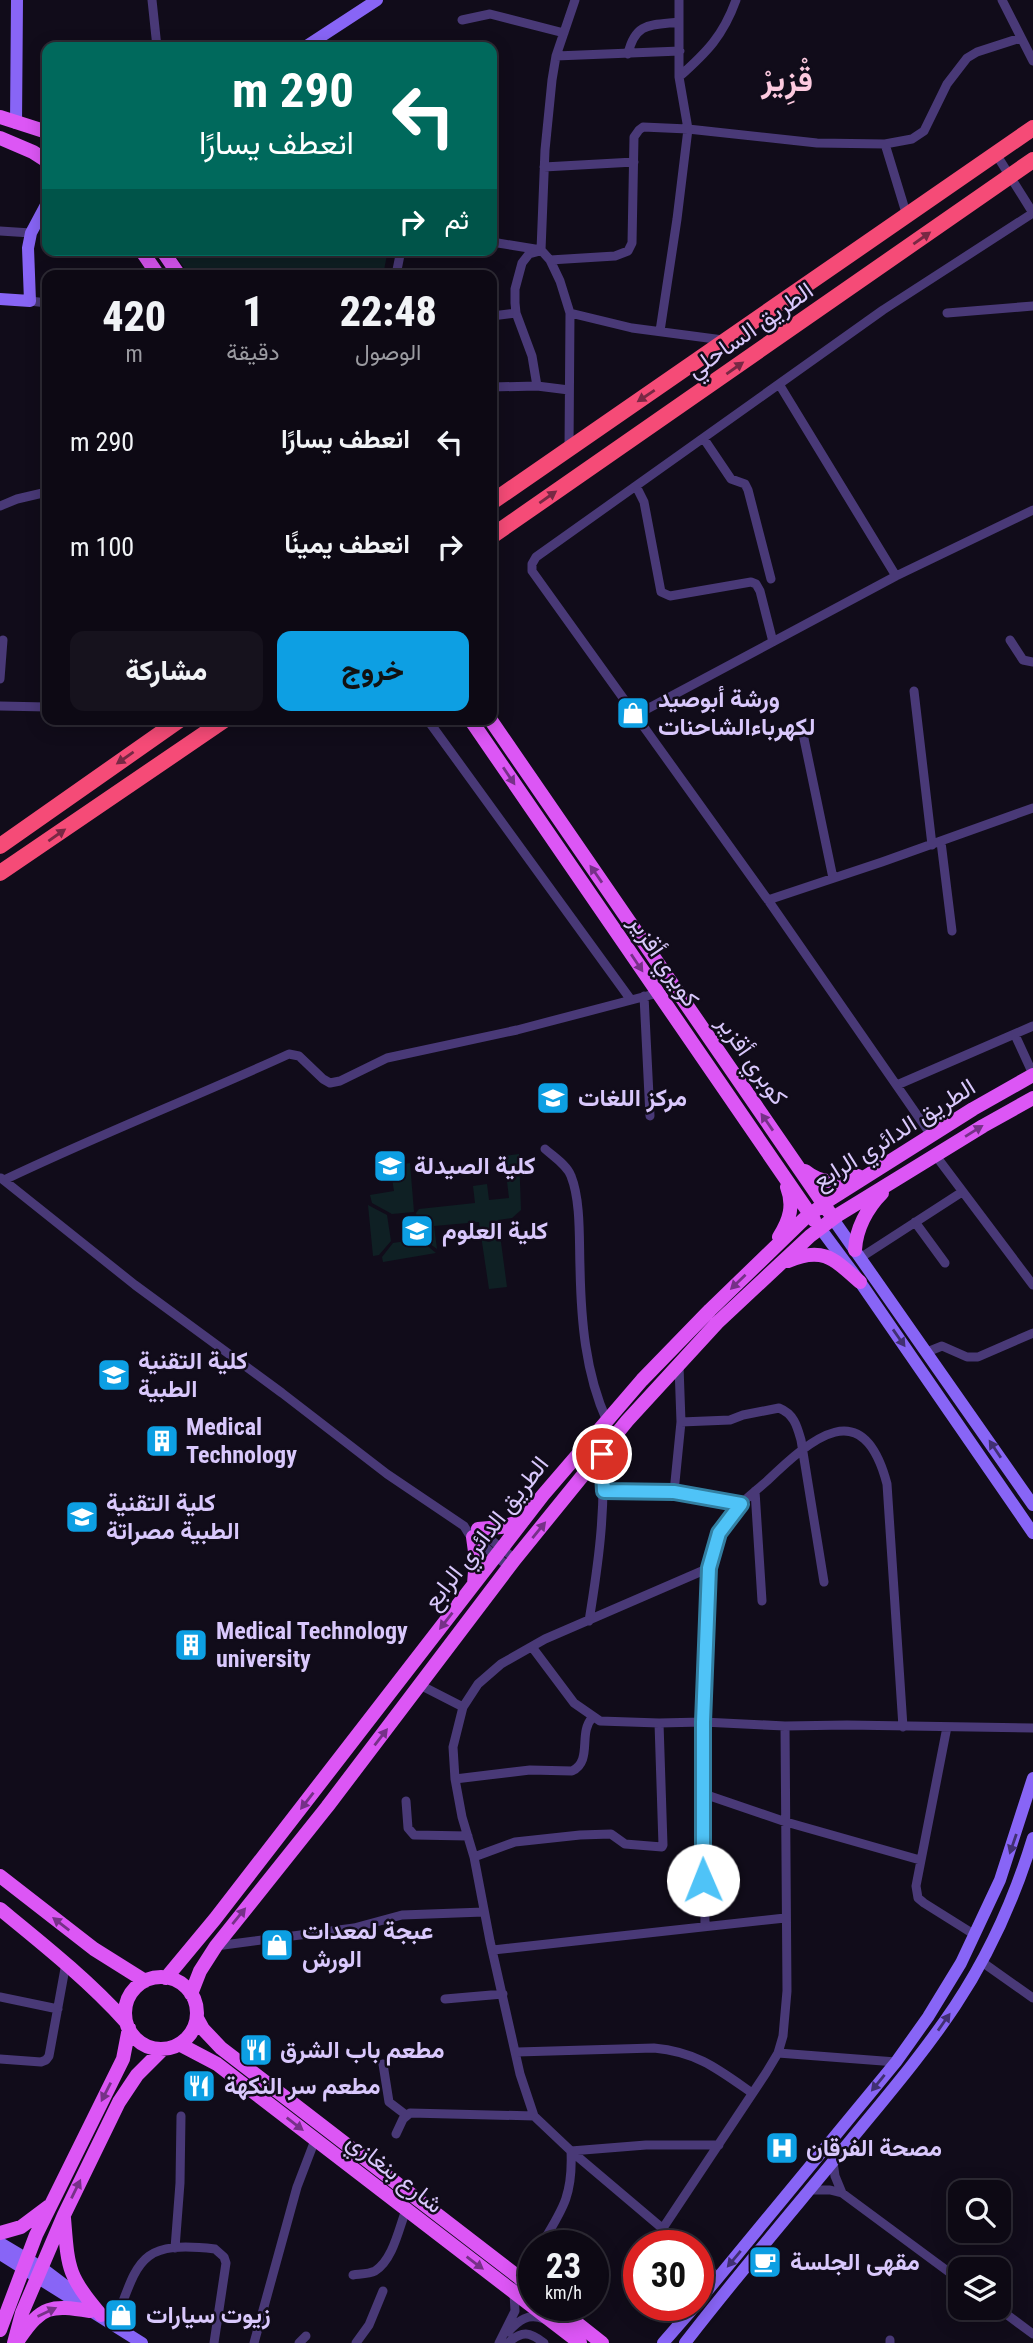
<!DOCTYPE html>
<html lang="ar">
<meta charset="utf-8">
<style>
:root{--surface:#0d0914;--page:#16121d;--text:#f1f3f6;--muted:#9a9aa0;--line:#2d2a34;--accent:#0d9fe3}
body{margin:0;font-family:"Roboto Condensed",Vazirmatn,sans-serif;background:var(--page);color:var(--text);direction:rtl;height:100vh;display:flex;flex-direction:column;font-size:26px;white-space:nowrap}
*{box-sizing:border-box;margin:0}
p{font-size:23px;color:var(--muted)}
.icon{flex:none;width:38px;height:38px;fill:none;stroke:currentColor;stroke-width:2;stroke-linecap:round;stroke-linejoin:round}
.map{position:relative;flex:1;overflow:hidden;direction:ltr}
.side{position:absolute;left:42px;top:270px;width:455px;height:455px;display:flex;flex-direction:column;background:var(--surface);border-radius:14px;box-shadow:0 4px 18px #0003,0 0 0 2px var(--line);direction:rtl}
.side>*{flex:none}
.banner{position:absolute;left:42px;top:42px;width:455px;height:214px;border-radius:14px;box-shadow:0 4px 18px #0003,0 0 0 2px var(--line);direction:rtl;background:#00695c;color:#fff;overflow:hidden}
.tools{position:absolute;left:948px;top:2180px;display:grid;gap:14px}
.tools a{display:grid;place-items:center;width:63px;height:63px;border-radius:14px;background:var(--surface);box-shadow:0 4px 18px #0003,0 0 0 2px var(--line);font-size:35px}
.speed{position:absolute;left:518px;top:2230px;display:flex;gap:14px;font-size:35px;font-weight:700;text-align:center}
.speed>*{display:grid;place-content:center;width:91px;height:91px;border-radius:50%;background:var(--surface);box-shadow:0 4px 18px #0003,0 0 0 2px var(--line);line-height:1}
.speed small{font-size:18px;font-weight:400}
.speed .limit{border:10px solid #d22;background:#fff;color:#111}
.pin{position:absolute;display:grid;place-items:center;width:60px;height:60px;color:#fff;margin:-30px;border:4px solid #fff;border-radius:50%;box-shadow:0 2px 7px #0007}
.me{position:absolute;width:77px;margin:-38px;rotate:359deg;stroke-linejoin:round;filter:drop-shadow(0 0 5px #0008)}
.turn{display:flex;align-items:center;gap:24px;height:147px;padding:0 28px;font-size:32px}
.turn .icon{width:91px;height:91px;stroke-width:2.5}
.turn b{display:block;font-size:49px;line-height:60px}
.then{display:flex;align-items:center;height:66px;padding:0 28px;background:#0003;gap:14px;font-size:26px}
.eta{display:flex;justify-content:space-evenly;align-items:center;height:119px;text-align:center}
.eta b{font-size:42px;font-weight:800;line-height:49px}
.cta{display:flex;gap:14px;margin-top:auto;padding:14px 28px}
.cta a{flex:1;height:80px;border-radius:14px;background:var(--accent);color:#111;font-size:28px;font-weight:800;line-height:80px;text-align:center}
.cta a+a{background:var(--page);color:var(--text)}
ul{padding:0;list-style:none}
li{display:flex;align-items:center;gap:21px;height:105px;padding:0 28px}
li div{flex:1}
li b{display:block;font-size:26px}
li em{font-style:normal}
.map>svg:first-child{display:block}
.green{fill:#0f2024}
.lines{fill:none;stroke-linecap:round;stroke-linejoin:round}
.street{stroke:#493977;stroke-width:9}
.secondary{stroke:#8865f6;stroke-width:12}
.primary{stroke:#dc56f5;stroke-width:14}
.highway{stroke:#f54b77;stroke-width:16}
.oneway{fill:#782844}
.oneway2{fill:#763188}
.oneway3{fill:#413072}
.route-casing{stroke:#337fa1;stroke-width:18}
.route{stroke:#4fc3f7;stroke-width:12}
.labels{text-anchor:middle;dominant-baseline:central;stroke-width:5;stroke-linejoin:round;paint-order:stroke}
.street-label{font-size:24px;fill:#d9c8fc;stroke:#110c1a}
.poi-label{font-size:24px;font-weight:bold;fill:#d9c8fc;stroke:#110c1a;text-anchor:start}
.district-label{font-size:32px;font-weight:bold;fill:#fccadf;stroke:#110c1a}
</style>
<div class="map">
<svg width="1033" height="2343" viewBox="0 0 1033 2343">
<rect width="100%" height="100%" fill="#110c1a"/>
<path class="green" d="M 172,250 L 388,250 L 383,275 L 189,275 Z
M 519,1154 L 521,1210 L 512,1218 L 498,1220 L 507,1287 L 489,1289 L 479,1222 L 434,1226 L 437,1249 L 419,1236 L 416,1213 L 419,1209 L 475,1203 L 473,1186 L 487,1184 L 489,1200 L 509,1198 L 504,1156 Z
M 410,1163 L 414,1212 L 392,1214 L 372,1203 L 370,1195 L 394,1191 L 390,1166 Z
M 368,1205 L 387,1215 L 391,1241 L 379,1255 L 373,1256 Z
M 419,1239 L 436,1253 L 383,1262 L 382,1257 L 393,1243 Z"/>
<g class="lines">
<path class="street" d="M 152,0 L 157,47
M 1002,0 L 1033,61
M 462,20 L 490,14 L 564,33
M 628,54 C 635,22 651,25 679,22
M 556,56 L 680,51
M 679,77 C 707,52 723,36 736,0
M 885,144 L 907,216
M 996,154 L 1033,213
M 544,167 L 634,162
M 0,231 L 31,233
M 492,242 L 541,250 L 550,260 L 560,281 L 570,313 L 569,449
M 541,250 L 545,150 L 552,80 L 556,56 L 575,0
M 550,260 L 615,256 L 628,251 L 632,243 L 634,137 L 639,130 L 643,127 L 688,129 L 817,143 L 885,144 L 912,139 L 924,131 L 947,84 L 967,58 L 977,52 L 1020,38
M 396,275 L 401,250
M 30,301 L 47,303
M 570,313 L 632,328 L 723,340
M 947,313 L 1033,306
M 492,316 L 516,313
M 660,331 L 677,219 L 688,129 L 679,77 L 679,0
M 779,384 L 896,576
M 537,386 L 532,356 L 516,313 L 515,303 L 515,289 L 522,263 L 529,254 L 540,251
M 492,387 L 537,386 L 569,390
M 704,439 L 731,479 L 745,484 L 748,490 L 771,579
M 636,486 L 644,502 L 661,592 L 670,596 L 751,582 L 756,584 L 760,591 L 773,642
M 0,506 L 17,499 L 47,492
M 1010,640 L 1023,660 L 1033,662
M 0,679 L 3,640
M 914,691 L 932,845
M 0,706 L 47,707
M 634,716 L 896,576 L 1033,510
M 427,719 L 631,1000
M 802,729 L 833,878
M 941,842 L 952,931
M 768,900 L 882,862 L 1033,808
M 644,996 L 650,1116
M 1015,1035 L 1033,1074
M 897,1085 L 1033,1026
M 931,1135 L 768,900 L 532,571 L 532,564 L 536,557 L 883,310 L 1033,213
M 545,1149 C 554,1157 567,1165 571,1176 C 581,1201 579,1240 580,1267 C 581,1319 585,1373 607,1421
M 936,1156 L 1033,1285
M 1,1178 L 135,1285 L 282,1393 L 387,1474 L 464,1526 L 469,1534 L 509,1567
M 4,1180 C 98,1135 195,1097 289,1054 L 299,1056 L 323,1079 L 330,1083 L 340,1081 L 387,1058 L 517,1030 L 658,993
M 915,1222 L 945,1263
M 860,1258 L 962,1192
M 927,1352 L 942,1346 L 967,1357 L 978,1357 L 1033,1333
M 681,1422 L 730,1420 L 743,1415 L 779,1408 C 794,1414 797,1426 801,1440 L 824,1582
M 604,1491 L 674,1492 L 741,1504
M 755,1491 L 762,1601
M 674,1492 L 681,1422 L 679,1366
M 476,1528 L 515,1559
M 589,1621 C 598,1566 606,1510 602,1454
M 532,1647 L 574,1703 L 600,1721 L 659,1723 L 703,1722 L 785,1726 L 847,1725 L 1033,1728
M 420,1685 L 463,1707
M 947,1727 L 916,1886 L 918,1898 L 924,1903 L 975,1935
M 455,1779 L 530,1770 L 572,1771 C 593,1761 578,1733 592,1718
M 704,1794 L 786,1822 L 920,1860
M 406,1801 L 408,1828 L 414,1835 L 468,1836
M 474,1857 L 515,1842 L 580,1835 L 611,1834 L 625,1844 L 662,1847 L 663,1845 L 659,1723
M 705,1925 L 703,1722 L 709,1568 C 712,1556 714,1543 719,1532 C 729,1511 750,1496 767,1481 C 812,1438 863,1393 887,1484 L 903,1727
M 216,1946 L 354,1928 L 402,1915 L 484,1912
M 493,1950 L 785,1918
M 982,1962 L 1033,1998
M 0,1997 L 58,2009
M 445,1999 L 503,1994
M 517,2052 L 654,2048 C 697,2052 718,2069 752,2093
M 778,2053 L 896,2062
M 0,2059 L 41,2062 L 46,2060 L 49,2056 L 66,1963
M 383,2064 L 389,2102 L 406,2115
M 396,2134 L 403,2119 L 410,2113 L 534,2116
M 833,2162 L 835,2176 L 842,2193
M 810,2190 L 830,2190 L 842,2193 L 961,2281
M 663,2228 L 766,2073 L 778,2053 L 783,2036 L 787,1991 L 785,1726
M 541,2245 C 563,2209 573,2195 571,2151 L 646,2145 L 719,2145
M 682,2245 L 571,2151 L 534,2116 L 520,2074 L 490,1941 L 474,1857 L 462,1817 L 455,1779 L 453,1747 L 463,1707 L 478,1684 L 501,1664 L 545,1639 L 709,1568
M 175,2248 L 180,2183 L 181,2116
M 698,2260 L 719,2278
M 353,2275 C 360,2274 369,2274 375,2271 C 393,2260 399,2228 406,2210
M 998,2308 L 1033,2334
M 114,2325 C 139,2261 137,2240 215,2249 L 224,2257 L 226,2263 L 214,2343
M 508,2332 C 519,2320 528,2313 544,2319
M 254,2343 L 297,2187 L 315,2140
M 299,2343 L 306,2336
M 356,2343 L 369,2325 L 383,2291
M 499,2343 L 515,2311 L 514,2293 L 534,2258
M 508,2343 C 522,2330 530,2332 544,2343
M 890,2343 L 890,2340"/>
<path class="secondary" d="M 305,47 L 377,0
M 16,123 L 17,0
M 0,299 L 30,301 L 28,248 L 31,233 L 47,203
M 833,1219 L 1033,1505
M 820,1228 L 860,1282 L 1033,1533
M 0,2243 L 42,2268 L 83,2299
M 0,2254 L 142,2343
M 698,2302 L 896,2062 L 928,2017 L 961,1963 L 1000,1880 L 1033,1778
M 663,2343 L 696,2305
M 685,2343 C 738,2274 795,2208 850,2141 C 886,2097 923,2054 955,2006 C 989,1955 1015,1897 1033,1838"/>
<path class="primary" d="M 0,117 L 47,132
M 0,138 L 33,152 L 47,161
M 141,250 L 158,275
M 162,250 L 179,275
M 470,719 L 814,1220
M 490,719 L 829,1212
M 805,1171 C 822,1185 838,1183 858,1176
M 779,1237 C 790,1220 794,1205 787,1187
M 855,1250 C 856,1229 867,1208 882,1193
M 788,1261 C 823,1246 834,1259 860,1282
M 478,1529 L 501,1527 L 523,1521
M 473,1537 L 476,1559 L 474,1584
M 0,1876 L 94,1949 L 145,1981
M 0,1909 C 44,1945 88,1980 126,2022
M125 2013a36 36 0 1 1 72 0a36 36 0 1 1-72 0Z
M 166,1978 L 215,1919 L 543,1495 L 642,1380 L 710,1310 L 804,1219 L 832,1198 L 973,1109 L 1033,1075
M 191,1994 L 200,1971 L 216,1946 L 327,1807 L 515,1559 L 627,1421 L 717,1323 L 810,1236 L 838,1215 L 983,1126 L 1033,1098
M 197,2018 L 203,2029 L 221,2048 L 534,2289
M 179,2044 L 217,2064 L 580,2343
M 64,2218 C 68,2267 67,2276 101,2315
M 0,2233 L 21,2227 L 49,2206
M 554,2305 L 602,2343
M 0,2330 L 36,2235 L 123,2059 L 129,2028
M 19,2339 C 42,2305 51,2305 90,2311
M 14,2343 L 22,2313 L 64,2215 L 119,2102 L 137,2075 L 163,2049"/>
<path class="highway" d="M 492,502 L 1033,128
M 492,536 L 1033,160
M 0,846 L 181,719
M 0,873 L 226,719"/>
</g>
<defs><path id="oneway-solid" d="M-6-.8H1V-3.2L6.5 0L1 3.2V.8H-6Z" transform="scale(1.75)"/></defs>
<g class="oneway">
<use href="#oneway-solid" transform="translate(922 238) rotate(-35)"/>
<use href="#oneway-solid" transform="translate(735 368) rotate(-35)"/>
<use href="#oneway-solid" transform="translate(646 396) rotate(146)"/>
<use href="#oneway-solid" transform="translate(548 497) rotate(-35)"/>
<use href="#oneway-solid" transform="translate(125 758) rotate(145)"/>
<use href="#oneway-solid" transform="translate(57 835) rotate(-35)"/>
</g>
<g class="oneway2">
<use href="#oneway-solid" transform="translate(509 776) rotate(56)"/>
<use href="#oneway-solid" transform="translate(596 874) rotate(-125)"/>
<use href="#oneway-solid" transform="translate(637 963) rotate(56)"/>
<use href="#oneway-solid" transform="translate(767 1122) rotate(-125)"/>
<use href="#oneway-solid" transform="translate(974 1131) rotate(-32)"/>
<use href="#oneway-solid" transform="translate(738 1282) rotate(136)"/>
<use href="#oneway-solid" transform="translate(539 1530) rotate(-51)"/>
<use href="#oneway-solid" transform="translate(446 1621) rotate(128)"/>
<use href="#oneway-solid" transform="translate(381 1737) rotate(-52)"/>
<use href="#oneway-solid" transform="translate(307 1801) rotate(128)"/>
<use href="#oneway-solid" transform="translate(239 1916) rotate(-51)"/>
<use href="#oneway-solid" transform="translate(61 1924) rotate(-142)"/>
<use href="#oneway-solid" transform="translate(106 2092) rotate(117)"/>
<use href="#oneway-solid" transform="translate(295 2124) rotate(38)"/>
<use href="#oneway-solid" transform="translate(76 2189) rotate(-64)"/>
<use href="#oneway-solid" transform="translate(475 2263) rotate(37)"/>
<use href="#oneway-solid" transform="translate(47 2312) rotate(-25)"/>
</g>
<g class="oneway3">
<use href="#oneway-solid" transform="translate(899 1338) rotate(55)"/>
<use href="#oneway-solid" transform="translate(995 1449) rotate(-124)"/>
<use href="#oneway-solid" transform="translate(1013 1844) rotate(109)"/>
<use href="#oneway-solid" transform="translate(944 2022) rotate(-55)"/>
<use href="#oneway-solid" transform="translate(878 2083) rotate(129)"/>
<use href="#oneway-solid" transform="translate(734 2259) rotate(130)"/>
</g>
<g class="lines">
<defs>
<path id="route" d="M 602,1454 L 604,1491 L 674,1492 L 741,1504 L 719,1533 L 709,1568 L 703,1722 L 703,1880"/>
</defs>
<use href="#route" class="route-casing"/>
<use href="#route" class="route"/>
</g>
<defs>
<symbol id="shop-square" viewBox="-11 -11 22 22"><rect x="-9" y="-9" width="18" height="18" rx="4" fill="#0d9fe3" stroke="#110c1a"/><path d="M-5-2.5h2.3a2.7 3.5 0 0 1 5.4 0H5L5.5 6h-11ZM-1.5-2.5h3a1.5 2.3 0 0 0-3 0Z" fill="#fff"/></symbol>
<symbol id="university-square" viewBox="-11 -11 22 22"><rect x="-9" y="-9" width="18" height="18" rx="4" fill="#0d9fe3" stroke="#110c1a"/><path d="M0-5L7-2L0 1L-7-2ZM-4 1L0 2.5L4 1V4Q0 6-4 4Z" fill="#fff"/></symbol>
<symbol id="building-square" viewBox="-11 -11 22 22"><rect x="-9" y="-9" width="18" height="18" rx="4" fill="#0d9fe3" stroke="#110c1a"/><path d="M-4-6H4V6H1V3H-1V6H-4ZM-2.5-4.3h1.7v1.8h-1.7ZM.8-4.3h1.7v1.8H.8ZM-2.5-1h1.7V.8h-1.7ZM.8-1h1.7V.8H.8Z" fill="#fff"/></symbol>
<symbol id="school-square" viewBox="-11 -11 22 22"><rect x="-9" y="-9" width="18" height="18" rx="4" fill="#0d9fe3" stroke="#110c1a"/><path d="M0-5L7-2L0 1L-7-2ZM-4 1L0 2.5L4 1V4Q0 6-4 4Z" fill="#fff"/></symbol>
<symbol id="restaurant-square" viewBox="-11 -11 22 22"><rect x="-9" y="-9" width="18" height="18" rx="4" fill="#0d9fe3" stroke="#110c1a"/><path d="M-5-6h1v4h1v-4h1v4h1v-4h1v5L-1.5 .5V6h-2V.5L-5-1ZM5-6V6H3V1.5H1.5Q1.5-4 5-6Z" fill="#fff"/></symbol>
<symbol id="hospital-square" viewBox="-11 -11 22 22"><rect x="-9" y="-9" width="18" height="18" rx="4" fill="#0d9fe3" stroke="#110c1a"/><path d="M-5-5h3v3.5h4V-5h3V5h-3V1.5h-4V5h-3Z" fill="#fff"/></symbol>
<symbol id="cafe-square" viewBox="-11 -11 22 22"><rect x="-9" y="-9" width="18" height="18" rx="4" fill="#0d9fe3" stroke="#110c1a"/><path d="M-5.5-4.5H6V0H3Q3 3.5 0 3.5H-2.5Q-5.5 3.5-5.5 0ZM3-3.2v2h1.7v-2ZM-6 4.5H4V6H-6Z" fill="#fff"/></symbol>
</defs>
<g fill-rule="evenodd">
<use href="#shop-square" x="614" y="694" width="38" height="38"/>
<use href="#university-square" x="534" y="1079" width="38" height="38"/>
<use href="#university-square" x="371" y="1147" width="38" height="38"/>
<use href="#university-square" x="398" y="1212" width="38" height="38"/>
<use href="#university-square" x="95" y="1356" width="38" height="38"/>
<use href="#building-square" x="143" y="1422" width="38" height="38"/>
<use href="#school-square" x="63" y="1498" width="38" height="38"/>
<use href="#building-square" x="172" y="1626" width="38" height="38"/>
<use href="#shop-square" x="258" y="1926" width="38" height="38"/>
<use href="#restaurant-square" x="237" y="2031" width="38" height="38"/>
<use href="#restaurant-square" x="180" y="2067" width="38" height="38"/>
<use href="#hospital-square" x="763" y="2129" width="38" height="38"/>
<use href="#cafe-square" x="746" y="2243" width="38" height="38"/>
<use href="#shop-square" x="102" y="2296" width="38" height="38"/>
</g>
<g class="labels">
<g class="street-label">
<text transform="translate(750 330) rotate(-35)">الطريق الساحلي</text>
<text transform="translate(664 961) rotate(56)">كويري أقزير</text>
<text transform="translate(752 1060) rotate(55)">كوبري أقزير</text>
<text transform="translate(894 1134) rotate(-32)">الطريق الدائري الرابع</text>
<text transform="translate(486 1533) rotate(-52)">الطريق الدائري الرابع</text>
<text transform="translate(395 2173) rotate(38)">شارع بنغازي</text>
</g>
<g class="poi-label">
<text x="658" y="699">ورشة أبوصيد<tspan x="658" dy="28">لكهرباءالشاحنات</tspan></text>
<text x="578" y="1098">مركز اللغات</text>
<text x="414" y="1166">كلية الصيدلة</text>
<text x="442" y="1231">كلية العلوم</text>
<text x="138" y="1361">كلية التقنية<tspan x="138" dy="28">الطبية</tspan></text>
<text x="186" y="1427">Medical<tspan x="186" dy="28">Technology</tspan></text>
<text x="106" y="1503">كلية التقنية<tspan x="106" dy="28">الطبية مصراتة</tspan></text>
<text x="216" y="1631">Medical Technology<tspan x="216" dy="28">university</tspan></text>
<text x="302" y="1931">عبجة لمعدات<tspan x="302" dy="28">الورش</tspan></text>
<text x="280" y="2050">مطعم باب الشرق</text>
<text x="224" y="2086">مطعم سر النكهة</text>
<text x="806" y="2148">مصحة الفرقان</text>
<text x="790" y="2262">مقهى الجلسة</text>
<text x="146" y="2315">زيوت سيارات</text>
</g>
<g class="district-label">
<text x="787" y="80">قْزِيرْ</text>
</g>
</g>
</svg>
<div class="tools">
<a><svg class="icon" aria-label="search" viewBox="0 0 24 24"><circle cx="10" cy="10" r="6"/><path d="M15 15l6 6"/></svg></a>
<a><svg class="icon" aria-label="layers" viewBox="0 0 24 24"><path d="M12 4l9 5-9 5-9-5zM3 14l9 5 9-5"/></svg></a>
</div>
<div class="speed"><div>23<small>km/h</small></div><div class="limit">30</div></div>
<div class="pin" style="left:602px;top:1454px;background:#d93025"><svg class="icon" aria-label="arrive" viewBox="0 0 24 24"><path d="M6 21V4h12l-3 4 3 4H6"/></svg></div>
<svg class="me" style="left:703px;top:1880px" viewBox="-20 -20 40 40"><circle r="19" fill="#fff"/><path d="M0-13L10 11 0 6-10 11z" fill="#4fc3f7"/></svg>
<div class="banner">
<div class="turn"><svg class="icon" aria-label="left" viewBox="0 0 24 24"><path d="M17 20v-9H6M10 6l-5 5 5 5"/></svg><div><b>290 m</b>انعطف يسارًا</div></div>
<div class="then">ثم<svg class="icon" aria-label="right" viewBox="0 0 24 24"><path d="M7 20v-9h11M14 6l5 5-5 5"/></svg></div>
</div>
<section class="side">
<div class="eta">
<div><b>22:48</b><p>الوصول</p></div>
<div><b>1</b><p>دقيقة</p></div>
<div><b>420</b><p>m</p></div>
</div>
<ul>
<li><svg class="icon" aria-label="left" viewBox="0 0 24 24"><path d="M17 20v-9H6M10 6l-5 5 5 5"/></svg><div><b>انعطف يسارًا</b></div><em>290 m</em></li>
<li><svg class="icon" aria-label="right" viewBox="0 0 24 24"><path d="M7 20v-9h11M14 6l5 5-5 5"/></svg><div><b>انعطف يمينًا</b></div><em>100 m</em></li>
</ul>
<div class="cta"><a>خروج</a><a>مشاركة</a></div>
</section>
</div>
